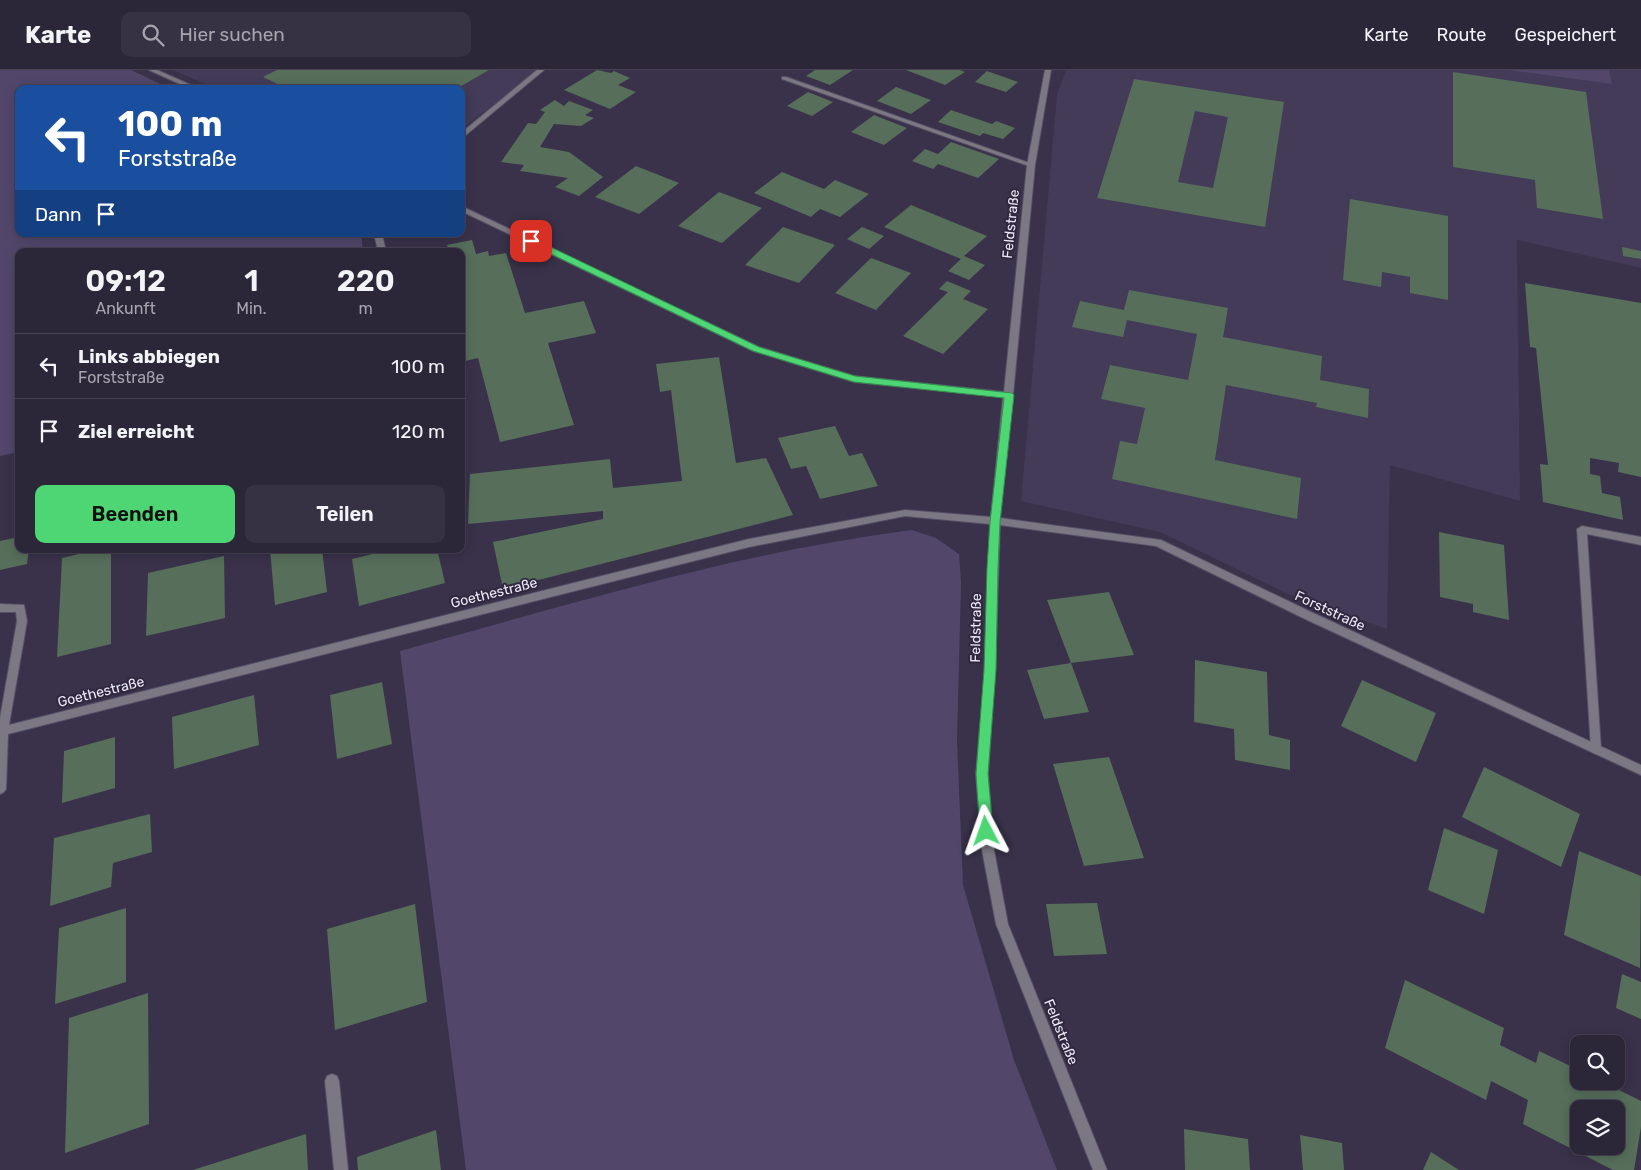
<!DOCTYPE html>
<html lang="de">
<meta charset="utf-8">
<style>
:root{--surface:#2b2638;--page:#373243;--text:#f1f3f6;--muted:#a6a5ae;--line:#474353;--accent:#4ed675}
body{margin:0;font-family:Rubik,sans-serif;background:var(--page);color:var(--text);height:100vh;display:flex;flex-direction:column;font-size:19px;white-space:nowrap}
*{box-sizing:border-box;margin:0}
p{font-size:16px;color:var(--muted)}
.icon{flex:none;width:28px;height:28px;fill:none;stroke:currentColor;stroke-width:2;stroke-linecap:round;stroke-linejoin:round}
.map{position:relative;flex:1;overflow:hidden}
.drawer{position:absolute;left:15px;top:178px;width:450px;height:305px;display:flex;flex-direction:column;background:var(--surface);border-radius:10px;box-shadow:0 2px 12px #0003,0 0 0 1px var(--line)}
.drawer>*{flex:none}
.top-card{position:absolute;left:15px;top:15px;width:450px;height:152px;border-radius:10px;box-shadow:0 2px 12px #0003,0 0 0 1px var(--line);background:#1a4fa0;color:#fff;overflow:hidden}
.controls{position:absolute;left:1570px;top:965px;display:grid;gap:10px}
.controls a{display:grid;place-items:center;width:55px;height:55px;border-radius:10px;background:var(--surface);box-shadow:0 2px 12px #0003,0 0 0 1px var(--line);font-size:25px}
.pin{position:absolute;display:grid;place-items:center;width:42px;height:42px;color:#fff;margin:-21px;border-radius:10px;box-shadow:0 2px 8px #0006}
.me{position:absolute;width:55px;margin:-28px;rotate:356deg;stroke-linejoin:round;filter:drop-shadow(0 0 4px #0008)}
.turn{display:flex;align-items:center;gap:18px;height:105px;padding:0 20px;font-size:22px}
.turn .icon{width:65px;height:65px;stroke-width:2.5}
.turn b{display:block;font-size:35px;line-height:42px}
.then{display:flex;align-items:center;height:48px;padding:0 20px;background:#0003;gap:10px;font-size:19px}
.eta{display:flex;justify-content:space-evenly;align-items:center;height:85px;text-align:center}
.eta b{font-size:30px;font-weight:600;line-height:35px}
.action{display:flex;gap:10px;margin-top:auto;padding:10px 20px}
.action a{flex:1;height:58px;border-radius:10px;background:var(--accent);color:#111;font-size:20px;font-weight:600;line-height:58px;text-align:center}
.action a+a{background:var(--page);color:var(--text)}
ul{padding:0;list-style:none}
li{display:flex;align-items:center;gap:15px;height:65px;padding:0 20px;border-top:1px solid var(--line)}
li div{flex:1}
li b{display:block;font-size:19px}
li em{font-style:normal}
header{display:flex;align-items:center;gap:30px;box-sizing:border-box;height:70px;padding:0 25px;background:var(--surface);border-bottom:1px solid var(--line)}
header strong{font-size:24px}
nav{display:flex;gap:28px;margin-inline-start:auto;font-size:18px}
.search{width:350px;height:45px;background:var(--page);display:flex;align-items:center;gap:12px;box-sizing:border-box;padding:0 18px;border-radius:10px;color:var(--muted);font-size:19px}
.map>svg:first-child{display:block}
.built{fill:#433b58}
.green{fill:#52476b}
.building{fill:#576e5b;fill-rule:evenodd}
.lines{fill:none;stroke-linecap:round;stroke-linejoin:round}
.service-casing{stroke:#564f66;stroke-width:2}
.minor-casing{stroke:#564f66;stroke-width:2}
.service{fill:#7b7884;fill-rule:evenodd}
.minor{fill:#7b7884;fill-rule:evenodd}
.route{fill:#4ed675;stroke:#338b4c}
.labels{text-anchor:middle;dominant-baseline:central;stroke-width:4;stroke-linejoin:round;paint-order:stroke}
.street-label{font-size:14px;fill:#ece9f8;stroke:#2f283f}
</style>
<header>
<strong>Karte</strong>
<div class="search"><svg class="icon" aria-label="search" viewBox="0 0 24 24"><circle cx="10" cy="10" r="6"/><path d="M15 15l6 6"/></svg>Hier suchen</div>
<nav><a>Karte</a><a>Route</a><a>Gespeichert</a></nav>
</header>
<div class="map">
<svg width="1641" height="1100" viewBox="0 0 1641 1100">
<rect width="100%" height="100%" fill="#39324a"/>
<path class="built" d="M 173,0 L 539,0 L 461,59 L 461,19 L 217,19 Z
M 1066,0 L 1641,0 L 1641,198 L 1517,170 L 1520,431 L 1390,395 L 1387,559 L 1288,524 L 1160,462 L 1021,431 L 1057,25 Z"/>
<path class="green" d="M 0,0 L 131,0 L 171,19 L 19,19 L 19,164 L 361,164 L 363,181 L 19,181 L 19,382 L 0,386 Z
M 1509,0 L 1609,0 L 1612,14 Z
M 912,460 L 936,468 L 959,484 L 961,512 L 957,671 L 963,815 L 1014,990 L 1057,1100 L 466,1100 L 400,581 C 569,535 738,482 912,460 Z"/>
<path class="building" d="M 277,0 L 489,0 L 456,19 L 288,19 L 263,7 Z
M 597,0 L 611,3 L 614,1 L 630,8 L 618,15 L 636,22 L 610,39 L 564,20 Z
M 815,0 L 853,0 L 830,15 L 806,6 Z
M 906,0 L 960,0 L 965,2 L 945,15 Z
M 987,1 L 1018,12 L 1006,22 L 975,12 Z
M 1453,2 L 1586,22 L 1603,149 L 1537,138 L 1535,110 L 1453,97 Z
M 1134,9 L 1284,32 L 1265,157 L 1097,128 ZM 1195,41 L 1228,47 L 1213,118 L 1178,112 Z
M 896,17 L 931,30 L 911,44 L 877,31 Z
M 808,22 L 833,32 L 812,46 L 787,36 Z
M 555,30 L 564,36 L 569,31 L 593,40 L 585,45 L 594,48 L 581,56 L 554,54 L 540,77 L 569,82 L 603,107 L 579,126 L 555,117 L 568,108 L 520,101 L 524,95 L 501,92 L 528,53 L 536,54 L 545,42 L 540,40 Z
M 951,40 L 992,54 L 996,51 L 1015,58 L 1003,69 L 983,63 L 980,66 L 938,52 Z
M 874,45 L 907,58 L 884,75 L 851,62 Z
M 951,72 L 999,89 L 978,108 L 938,94 L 933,99 L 912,91 L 925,79 L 938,84 Z
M 636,96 L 679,113 L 639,144 L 595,127 Z
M 782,102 L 824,119 L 835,110 L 869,124 L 840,147 L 820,139 L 811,147 L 754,123 Z
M 719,122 L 762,138 L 722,173 L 678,156 Z
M 1350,129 L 1448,146 L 1448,230 L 1410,223 L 1410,207 L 1382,202 L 1381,217 L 1343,210 Z
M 911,135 L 987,166 L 964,186 L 985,195 L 969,210 L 948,201 L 961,189 L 884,157 Z
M 783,157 L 835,175 L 799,213 L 745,195 Z
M 862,157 L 884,166 L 869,179 L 847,169 Z
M 472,170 L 476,184 L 488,181 L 489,186 L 506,183 L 525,243 L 584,231 L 596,263 L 548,273 L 574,355 L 500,372 L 478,288 L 461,292 L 461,181 L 449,181 L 447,175 Z
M 1622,177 L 1641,181 L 1641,189 L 1623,186 Z
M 871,188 L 911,203 L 876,240 L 835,223 Z
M 947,211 L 971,221 L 963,229 L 988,239 L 943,284 L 903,266 L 948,222 L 939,219 Z
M 1525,213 L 1641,233 L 1641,407 L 1618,402 L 1619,393 L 1590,388 L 1590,404 L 1600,406 L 1602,423 L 1620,427 L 1623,450 L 1543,432 L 1540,394 L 1548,395 L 1536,278 L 1530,277 Z
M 1129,220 L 1228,238 L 1223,267 L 1322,286 L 1320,310 L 1369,319 L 1368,348 L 1316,337 L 1317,333 L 1226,315 L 1215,390 L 1301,408 L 1297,449 L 1112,409 L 1120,371 L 1137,374 L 1145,338 L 1101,329 L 1110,295 L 1188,310 L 1197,264 L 1127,250 L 1123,267 L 1072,257 L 1080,231 L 1124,240 Z
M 719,287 L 736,393 L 766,388 L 793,445 L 503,519 L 493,472 L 603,449 L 603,441 L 468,454 L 470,404 L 610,389 L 613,418 L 682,411 L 671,320 L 660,322 L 656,294 Z
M 835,356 L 849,386 L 862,383 L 878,416 L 820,429 L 806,396 L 791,399 L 778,368 Z
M 1439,462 L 1504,475 L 1509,550 L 1473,542 L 1473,534 L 1440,527 Z
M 19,467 L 19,479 L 29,479 L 27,494 L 0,500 L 0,471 Z
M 100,479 L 111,479 L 111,574 L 57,587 L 62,488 Z
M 270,479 L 322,479 L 327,522 L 275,535 Z
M 393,479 L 437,479 L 445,513 L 359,536 L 352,489 Z
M 224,486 L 225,548 L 146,566 L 148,503 Z
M 1109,522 L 1134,585 L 1071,593 L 1047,530 Z
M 1195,590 L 1267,602 L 1269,665 L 1290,670 L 1290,700 L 1235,690 L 1234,659 L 1194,652 Z
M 1071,593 L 1089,642 L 1044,649 L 1027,600 Z
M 1362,610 L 1436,643 L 1416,692 L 1341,656 Z
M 382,612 L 392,674 L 337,689 L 330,625 Z
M 254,625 L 259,675 L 174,699 L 172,647 Z
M 115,667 L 115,718 L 62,733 L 64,681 Z
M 1109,687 L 1144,788 L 1084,796 L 1053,694 Z
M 1484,697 L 1580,744 L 1561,797 L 1462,747 Z
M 150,744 L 152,782 L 113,793 L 111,817 L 50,836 L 54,768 Z
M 1444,758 L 1498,780 L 1484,844 L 1428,820 Z
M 1579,781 L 1641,806 L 1640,898 L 1564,865 Z
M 1097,833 L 1107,884 L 1054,886 L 1046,834 Z
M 415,834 L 427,932 L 335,960 L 327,859 Z
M 126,838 L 126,912 L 55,934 L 59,858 Z
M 1622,904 L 1641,912 L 1641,949 L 1616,938 Z
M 1405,910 L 1504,958 L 1500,975 L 1536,993 L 1539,981 L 1579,1000 L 1579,1011 L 1601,1011 L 1641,1031 L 1641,1057 L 1634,1100 L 1613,1100 L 1523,1054 L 1528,1030 L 1491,1011 L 1486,1030 L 1385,978 ZM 1579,1039 L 1616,1039 L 1616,1076 L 1579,1076 Z
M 148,923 L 149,1054 L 65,1083 L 69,948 Z
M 1184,1059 L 1248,1069 L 1250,1100 L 1185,1100 Z
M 436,1060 L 441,1100 L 358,1100 L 357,1087 Z
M 306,1064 L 308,1100 L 193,1100 Z
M 1300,1065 L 1342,1073 L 1344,1100 L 1303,1100 Z
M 1431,1082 L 1459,1100 L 1423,1100 Z"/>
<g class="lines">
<defs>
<path id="service" d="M 782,7 L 786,7 L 1035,95 L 1029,96 L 782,9 Z
M 374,164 L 382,164 L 386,181 L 378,181 Z
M 1582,456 L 1641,467 L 1641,475 L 1587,464 L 1601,679 L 1600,682 L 1596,684 L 1592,682 L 1591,679 L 1577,459 Z"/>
<path id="minor" d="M 149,0 L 157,0 L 200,19 L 191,19 Z
M 537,0 L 544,0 L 461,69 L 461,63 Z
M 1045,0 L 1051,0 L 1035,95 L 1013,325 L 1000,448 L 1161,470 L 1311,542 L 1641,695 L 1641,705 L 1303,548 L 1156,476 L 1000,455 L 995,600 L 988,704 L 994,780 L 1008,854 L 1107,1100 L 1093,1100 L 996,854 L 982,780 L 976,704 L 985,600 L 990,454 L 905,446 L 749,477 L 8,664 L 6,719 L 4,722 L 0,724 L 0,648 L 17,551 L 16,542 L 0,542 L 0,534 L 24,535 L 27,551 L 9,655 L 749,469 L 905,440 L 991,447 L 1003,327 L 854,312 L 753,281 L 461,141 L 461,136 L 759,277 L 854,306 L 1004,322 L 1027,95 Z
M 332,1004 L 337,1006 L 339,1011 L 348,1100 L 334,1100 L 325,1011 L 327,1006 Z"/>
</defs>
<use href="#service" class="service-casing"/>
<use href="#minor" class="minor-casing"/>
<use href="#service" class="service"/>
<use href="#minor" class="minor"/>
</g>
<path class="route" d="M 528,169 L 534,169 L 759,277 L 855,306 L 1012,323 L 1014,325 L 1000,452 L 998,498 L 996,600 L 988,704 L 993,761 L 991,765 L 986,767 L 982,765 L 980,761 L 976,704 L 984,600 L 987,498 L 990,452 L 1004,328 L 854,312 L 753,281 L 528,173 Z"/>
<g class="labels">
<g class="street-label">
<text transform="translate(1011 154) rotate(-84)">Feldstraße</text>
<text transform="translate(494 523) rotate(-14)">Goethestraße</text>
<text transform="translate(1330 541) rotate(25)">Forststraße</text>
<text transform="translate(976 558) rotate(-89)">Feldstraße</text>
<text transform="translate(101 622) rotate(-14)">Goethestraße</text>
<text transform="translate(1061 962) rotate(68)">Feldstraße</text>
</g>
</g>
</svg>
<div class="controls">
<a><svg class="icon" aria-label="search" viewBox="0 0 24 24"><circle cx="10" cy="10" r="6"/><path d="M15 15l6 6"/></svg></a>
<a><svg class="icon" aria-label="layers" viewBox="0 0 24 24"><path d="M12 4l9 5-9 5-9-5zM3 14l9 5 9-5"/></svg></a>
</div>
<div class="pin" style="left:531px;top:171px;background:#d93025"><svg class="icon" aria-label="arrive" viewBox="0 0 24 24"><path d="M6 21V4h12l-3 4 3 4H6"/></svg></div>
<svg class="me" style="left:986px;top:761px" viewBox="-20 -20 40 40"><path d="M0-17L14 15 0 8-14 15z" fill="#4ed675" stroke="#fff" stroke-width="4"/></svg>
<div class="top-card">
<div class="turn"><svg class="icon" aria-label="left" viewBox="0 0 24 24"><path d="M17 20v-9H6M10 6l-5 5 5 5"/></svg><div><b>100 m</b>Forststraße</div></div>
<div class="then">Dann<svg class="icon" aria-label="arrive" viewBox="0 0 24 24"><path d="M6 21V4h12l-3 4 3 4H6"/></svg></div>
</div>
<section class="drawer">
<div class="eta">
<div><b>09:12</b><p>Ankunft</p></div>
<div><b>1</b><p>Min.</p></div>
<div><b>220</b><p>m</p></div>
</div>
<ul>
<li><svg class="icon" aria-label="left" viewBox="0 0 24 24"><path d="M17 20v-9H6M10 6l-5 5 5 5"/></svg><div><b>Links abbiegen</b><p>Forststraße</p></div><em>100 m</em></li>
<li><svg class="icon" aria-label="arrive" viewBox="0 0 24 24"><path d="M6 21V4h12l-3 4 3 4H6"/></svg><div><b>Ziel erreicht</b></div><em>120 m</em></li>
</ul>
<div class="action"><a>Beenden</a><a>Teilen</a></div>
</section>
</div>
